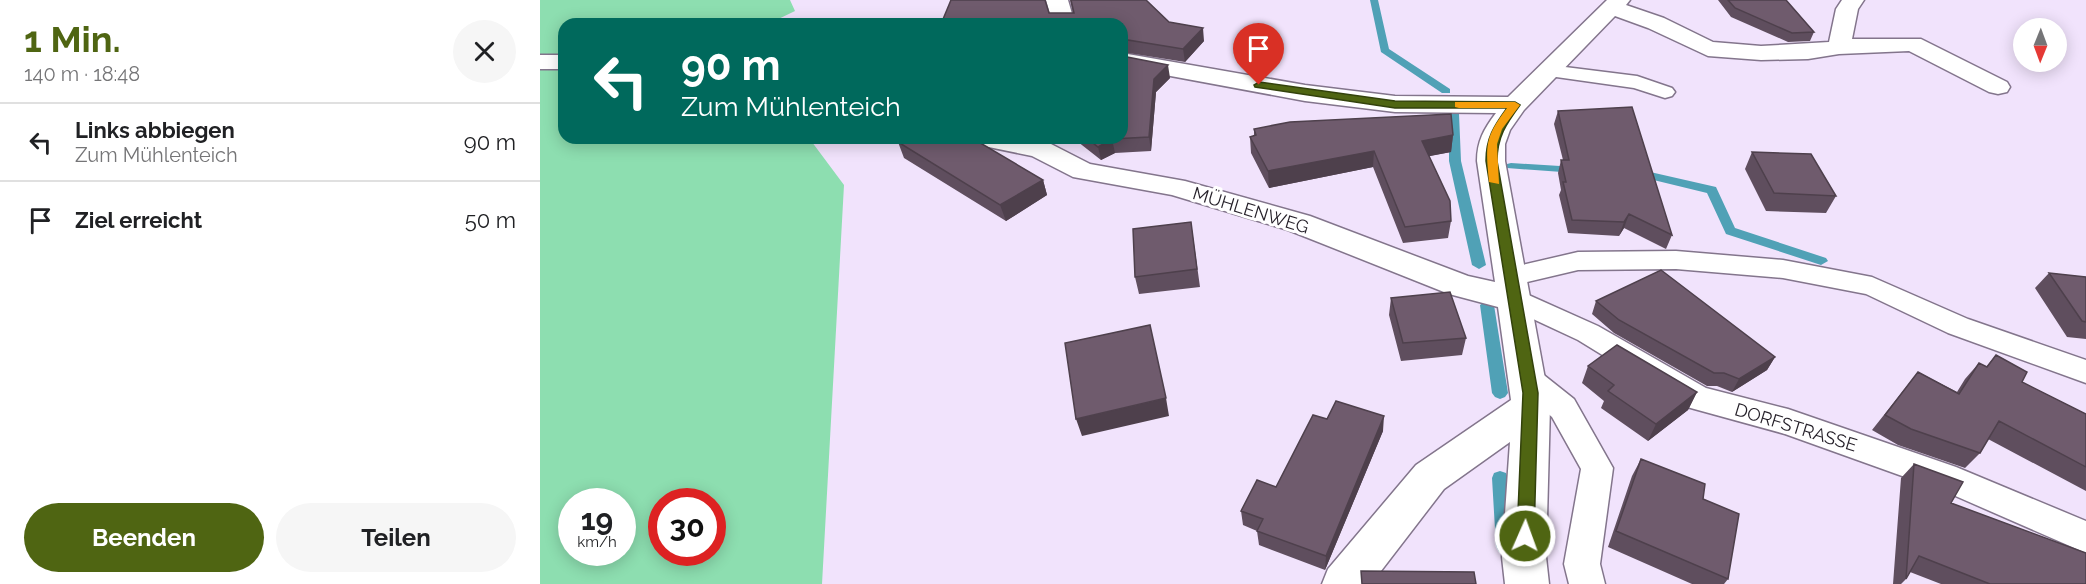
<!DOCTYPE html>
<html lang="de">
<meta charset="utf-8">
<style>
:root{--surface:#fff;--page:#f6f6f6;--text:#202124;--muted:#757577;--line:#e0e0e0;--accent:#4f6512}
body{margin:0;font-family:Raleway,sans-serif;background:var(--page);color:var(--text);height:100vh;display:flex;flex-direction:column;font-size:22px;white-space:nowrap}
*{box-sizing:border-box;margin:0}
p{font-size:20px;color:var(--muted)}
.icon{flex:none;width:33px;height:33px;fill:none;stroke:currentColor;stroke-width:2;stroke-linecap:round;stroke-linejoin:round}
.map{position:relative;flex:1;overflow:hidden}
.side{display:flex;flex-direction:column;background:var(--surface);width:540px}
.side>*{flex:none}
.top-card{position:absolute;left:18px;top:18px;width:570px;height:126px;border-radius:18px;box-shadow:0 3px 15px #0003;background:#00695c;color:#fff;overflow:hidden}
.needle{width:39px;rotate:181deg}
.tools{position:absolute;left:1473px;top:18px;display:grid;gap:12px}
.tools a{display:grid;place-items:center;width:54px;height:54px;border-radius:50%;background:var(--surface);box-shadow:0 3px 15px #0003;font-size:30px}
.speed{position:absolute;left:18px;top:488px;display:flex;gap:12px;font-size:30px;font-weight:700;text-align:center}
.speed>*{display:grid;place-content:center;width:78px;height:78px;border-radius:50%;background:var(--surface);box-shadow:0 3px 15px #0003;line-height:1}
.speed small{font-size:15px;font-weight:400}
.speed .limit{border:9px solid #d22;background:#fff;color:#111}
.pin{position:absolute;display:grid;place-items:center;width:51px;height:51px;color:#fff;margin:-62px -26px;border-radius:50% 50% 50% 0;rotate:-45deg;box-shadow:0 0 6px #0007}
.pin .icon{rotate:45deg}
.me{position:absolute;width:66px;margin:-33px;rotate:2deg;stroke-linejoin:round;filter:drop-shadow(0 0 4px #0008)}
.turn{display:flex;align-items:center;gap:21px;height:126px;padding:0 24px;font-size:27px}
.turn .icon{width:78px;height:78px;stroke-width:2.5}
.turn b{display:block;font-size:42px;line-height:51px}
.round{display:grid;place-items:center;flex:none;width:63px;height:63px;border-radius:32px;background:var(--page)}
.summary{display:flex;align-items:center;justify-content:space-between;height:102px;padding:0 24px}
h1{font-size:36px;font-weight:700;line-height:45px;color:var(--accent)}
.button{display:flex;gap:12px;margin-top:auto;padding:12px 24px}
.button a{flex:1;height:69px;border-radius:36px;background:var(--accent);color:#fff;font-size:24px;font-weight:700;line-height:69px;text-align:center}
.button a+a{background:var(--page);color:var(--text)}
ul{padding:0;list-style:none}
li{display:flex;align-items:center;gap:18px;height:78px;padding:0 24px;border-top:2px solid var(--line)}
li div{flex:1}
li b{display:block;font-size:22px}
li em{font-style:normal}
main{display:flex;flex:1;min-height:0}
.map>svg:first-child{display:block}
.green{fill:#8ddeb0;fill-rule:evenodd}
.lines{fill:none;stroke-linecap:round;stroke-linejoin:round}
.stream{fill:#50a1b6;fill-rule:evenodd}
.service-casing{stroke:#83758c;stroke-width:3}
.minor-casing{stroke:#83758c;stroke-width:3}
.service{fill:#fff;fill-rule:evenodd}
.minor{fill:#fff;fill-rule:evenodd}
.wall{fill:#5f4e5e}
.shaded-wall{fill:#4e404c}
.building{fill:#6f5b6d;stroke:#4e404c;stroke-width:1.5}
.route{fill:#4f6512;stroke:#33420c;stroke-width:1.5}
.slow{fill:#f59e0b}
.labels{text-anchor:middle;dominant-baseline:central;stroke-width:6;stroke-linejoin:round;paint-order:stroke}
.street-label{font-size:18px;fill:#231e27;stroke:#fff}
</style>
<main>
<section class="side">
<div class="summary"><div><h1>1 Min.</h1><p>140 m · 18:48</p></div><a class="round"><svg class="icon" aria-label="close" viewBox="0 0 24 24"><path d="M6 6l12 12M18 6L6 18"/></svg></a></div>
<ul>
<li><svg class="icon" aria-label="left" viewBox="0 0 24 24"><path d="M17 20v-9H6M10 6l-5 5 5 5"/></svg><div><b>Links abbiegen</b><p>Zum Mühlenteich</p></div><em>90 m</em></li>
<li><svg class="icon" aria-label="arrive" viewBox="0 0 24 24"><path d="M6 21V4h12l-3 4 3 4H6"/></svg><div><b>Ziel erreicht</b></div><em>50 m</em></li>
</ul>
<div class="button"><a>Beenden</a><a>Teilen</a></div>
</section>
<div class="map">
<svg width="1546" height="584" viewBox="0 0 1546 584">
<rect width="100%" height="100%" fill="#f1e3fc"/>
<path class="green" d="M 0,0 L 250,0 L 255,11 L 228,24 L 24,24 L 24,60 L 0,59 Z
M 0,64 L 24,64 L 24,138 L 269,138 L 304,185 L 282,584 L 0,584 ZM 32,501 L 82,501 L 82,552 L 32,552 ZM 122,501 L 172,501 L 172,552 L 122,552 Z"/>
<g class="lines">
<path class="stream" d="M 830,0 L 838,0 L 849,49 L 910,89 L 910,93 L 902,93 L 841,52 Z
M 914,111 L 919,114 L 921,161 L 946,265 L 939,269 L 932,265 L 909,161 L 909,114 Z
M 971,163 L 1036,167 L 1042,170 L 1036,173 L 967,168 L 967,164 Z
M 1097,169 L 1176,187 L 1195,228 L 1286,258 L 1288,261 L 1281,265 L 1186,234 L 1167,193 L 1093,175 L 1091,173 L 1093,171 Z
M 947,300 L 954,305 L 968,393 L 965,397 L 960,399 L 955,397 L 952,393 L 940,305 Z
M 960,471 L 966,473 L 968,478 L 974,546 L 971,552 L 965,554 L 959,552 L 956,546 L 952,478 L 954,473 Z"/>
<defs>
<path id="service" d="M 1009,65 L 1097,76 L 1132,88 L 1135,92 L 1132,96 L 1125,98 L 1094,88 L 1002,75 L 999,71 L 1002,67 Z
M 1136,251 L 1243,260 L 1332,277 L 1428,319 L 1546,360 L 1546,383 L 1408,333 L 1326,294 L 1243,278 L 1136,269 L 1038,270 L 970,286 L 961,284 L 957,277 L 961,270 L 1038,252 Z
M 975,289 L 1058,326 L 1166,388 L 1248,409 L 1416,467 L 1546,521 L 1546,553 L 1404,491 L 1245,434 L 1147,407 L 1038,340 L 965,306 L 961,299 L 965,292 Z
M 989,368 L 1000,372 L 1034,399 L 1073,468 L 1060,564 L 1065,584 L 1029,584 L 1024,564 L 1041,469 L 1012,417 L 978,388 L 974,380 L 978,372 Z"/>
<path id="minor" d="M 506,0 L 528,0 L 535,24 L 513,24 Z
M 1067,0 L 1090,0 L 1086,5 L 1124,18 L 1173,42 L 1221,46 L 1289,42 L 1296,9 L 1302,0 L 1324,0 L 1318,9 L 1312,39 L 1381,39 L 1467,82 L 1470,87 L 1467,92 L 1458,94 L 1449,92 L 1369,51 L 1299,54 L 1268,59 L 1221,60 L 1168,56 L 1108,28 L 1075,16 L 984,110 L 970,130 L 965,144 L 965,161 L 1010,406 L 1006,557 L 1009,584 L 965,584 L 962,557 L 970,442 L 904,489 L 831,584 L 782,584 L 788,569 L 876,465 L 971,400 L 958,307 L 909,294 L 748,230 L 632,195 L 533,177 L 492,156 L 434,144 L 431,138 L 483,138 L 511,144 L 550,164 L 645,181 L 770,216 L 928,276 L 955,282 L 937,161 C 937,141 944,129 956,113 L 855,112 L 765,101 L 582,67 L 582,53 L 765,85 L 855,96 L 968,97 Z
M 0,55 L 24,55 L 24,69 L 0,69 Z"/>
</defs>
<use href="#service" class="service-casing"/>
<use href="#minor" class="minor-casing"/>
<use href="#service" class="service"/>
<use href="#minor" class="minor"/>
</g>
<path class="wall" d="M 530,0 L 606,0 L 629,22 L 664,41 L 645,62 L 582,52 L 582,24 L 401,24 L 509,13 L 533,13 Z
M 1178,0 L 1246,0 L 1274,32 L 1270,41 L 1248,42 L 1191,17 Z
M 582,56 L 630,78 L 616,92 L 611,151 L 575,153 L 561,160 L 533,138 L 582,138 Z
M 1018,111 L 1132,235 L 1126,249 L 1084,228 L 1079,236 L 1028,233 L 1019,195 L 1021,190 L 1018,173 L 1021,160 L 1023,160 L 1014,124 Z
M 714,129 L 913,135 L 911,152 L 889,156 L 911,221 L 908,238 L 863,243 L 833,167 L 729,188 L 711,153 L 710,137 L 714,136 Z
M 358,142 L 503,180 L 507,195 L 466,221 L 364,158 Z
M 1212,152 L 1296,196 L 1286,213 L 1226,211 L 1205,169 Z
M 651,222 L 660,287 L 599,294 L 595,277 Z
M 1509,273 L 1546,277 L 1546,339 L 1527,337 L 1495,288 Z
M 851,298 L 926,338 L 922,355 L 861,361 L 849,315 Z
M 1056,301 L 1235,357 L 1227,370 L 1192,392 L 1177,386 L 1167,386 L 1074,333 L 1052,314 Z
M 1456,355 L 1482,382 L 1546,414 L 1546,491 L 1448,439 L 1440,453 L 1425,468 L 1358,445 L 1332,430 L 1378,372 L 1417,392 L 1425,379 L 1439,363 L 1446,367 Z
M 1048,366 L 1157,392 L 1148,410 L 1108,441 L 1061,408 L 1064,401 L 1042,383 Z
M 787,419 L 843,431 L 785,570 L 719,545 L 717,531 L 703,525 L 701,511 L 736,487 Z
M 1101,459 L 1163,499 L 1188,579 L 1184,584 L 1152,584 L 1068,547 L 1092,476 Z
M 1374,464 L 1411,503 L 1546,584 L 1401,584 L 1370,572 L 1366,579 L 1361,584 L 1353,584 L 1361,478 Z"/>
<path class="shaded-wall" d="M 663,28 L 664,41 L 645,62 L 643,49 Z
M 628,65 L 630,78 L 616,92 L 611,151 L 609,137 L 614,79 Z
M 913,135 L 911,152 L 880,158 L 882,141 Z
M 572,139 L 575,153 L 561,160 L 558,147 Z
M 834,151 L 833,167 L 729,188 L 728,171 Z
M 503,180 L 507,195 L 466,221 L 460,205 Z
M 1089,214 L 1084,228 L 1079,236 L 1084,222 Z
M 1235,357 L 1227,370 L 1192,392 L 1199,379 Z
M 1157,392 L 1148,410 L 1108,441 L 1116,424 Z
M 626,398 L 629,416 L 542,436 L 536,419 Z
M 844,416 L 843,431 L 785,570 L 786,556 Z"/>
<path class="building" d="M 411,0 L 505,0 L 509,13 L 534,13 L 531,0 L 606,0 L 629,22 L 663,28 L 643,49 L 582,39 L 582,24 L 401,24 Z
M 1188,0 L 1246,0 L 1274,32 L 1252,33 L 1195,8 Z
M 582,56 L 628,65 L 614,79 L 609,137 L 572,139 L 558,147 L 547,138 L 582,138 Z
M 1092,107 L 1132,235 L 1089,214 L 1084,222 L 1032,220 L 1023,182 L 1026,182 L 1021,160 L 1029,160 L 1018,111 Z
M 911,114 L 913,135 L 882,141 L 910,201 L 911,221 L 865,227 L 834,151 L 728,171 L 710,137 L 716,135 L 714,129 L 750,122 Z
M 366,138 L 432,138 L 503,180 L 460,205 L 358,142 Z
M 1212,152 L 1271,154 L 1296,196 L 1234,193 Z
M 651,222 L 657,269 L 595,277 L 593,229 Z
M 1121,270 L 1235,357 L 1199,379 L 1184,373 L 1174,373 L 1079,320 L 1056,301 Z
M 1509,273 L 1546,277 L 1546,322 L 1542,321 Z
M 910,292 L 926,338 L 863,343 L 851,298 Z
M 610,325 L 626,398 L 536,419 L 525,343 Z
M 1077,345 L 1157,392 L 1116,424 L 1068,391 L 1074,385 L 1048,366 Z
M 1456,355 L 1487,372 L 1482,382 L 1546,414 L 1546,467 L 1459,421 L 1440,453 L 1371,429 L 1345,415 L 1378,372 L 1419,394 L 1439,363 L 1447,367 Z
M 796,401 L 844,416 L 786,556 L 717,531 L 723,519 L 701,511 L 717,480 L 736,487 L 773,415 L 787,419 Z
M 1101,459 L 1165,484 L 1163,499 L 1199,514 L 1188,579 L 1076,531 Z
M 1374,464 L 1423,482 L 1411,503 L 1546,553 L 1546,584 L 1450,584 L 1379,556 L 1366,579 Z
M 821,571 L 934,572 L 936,584 L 822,584 Z"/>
<path class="route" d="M 719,82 L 855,101 L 975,102 L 980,105 C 966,124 957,137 957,161 L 998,393 L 994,536 L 992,541 L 985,544 L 979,541 L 977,536 L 983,393 L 946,161 C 946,138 954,126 967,108 L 855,108 L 715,87 L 714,85 Z"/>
<path class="slow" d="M 915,102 L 975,102 L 980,105 L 962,129 L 957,144 L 959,184 L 949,182 C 946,144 944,139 967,108 L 919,108 L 915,107 Z"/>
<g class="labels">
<g class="street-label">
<text transform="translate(711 210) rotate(17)">MÜHLENWEG</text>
<text transform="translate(1256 427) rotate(17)">DORFSTRASSE</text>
</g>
</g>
</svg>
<div class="tools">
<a><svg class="needle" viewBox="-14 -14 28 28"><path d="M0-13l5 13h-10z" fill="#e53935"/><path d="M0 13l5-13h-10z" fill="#757577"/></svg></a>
</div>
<div class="speed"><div>19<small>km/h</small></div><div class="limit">30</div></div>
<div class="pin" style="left:719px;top:85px;background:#d93025"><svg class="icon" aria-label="arrive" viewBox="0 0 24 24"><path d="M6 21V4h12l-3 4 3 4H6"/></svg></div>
<svg class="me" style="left:985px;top:536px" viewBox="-20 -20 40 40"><circle r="17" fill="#4f6512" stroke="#fff" stroke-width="3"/><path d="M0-11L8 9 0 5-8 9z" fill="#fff"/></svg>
<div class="top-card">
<div class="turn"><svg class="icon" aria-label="left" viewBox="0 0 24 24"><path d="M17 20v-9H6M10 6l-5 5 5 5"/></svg><div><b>90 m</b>Zum Mühlenteich</div></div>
</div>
</div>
</main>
